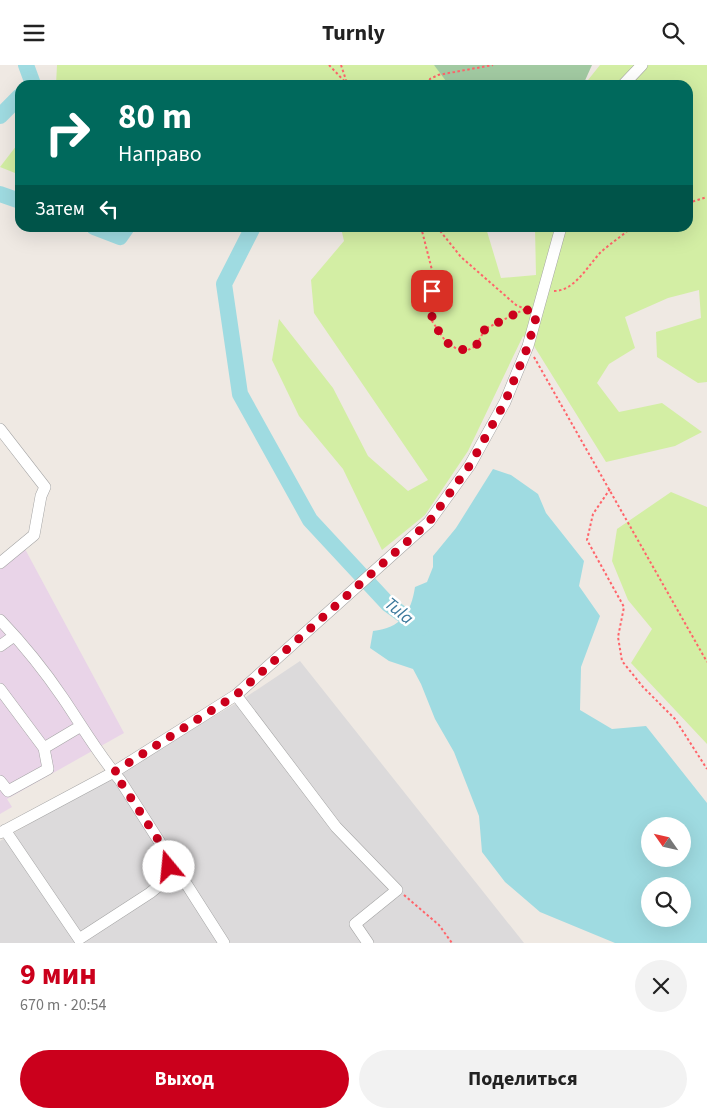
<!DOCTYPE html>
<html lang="ru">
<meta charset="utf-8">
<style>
:root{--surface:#fff;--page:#f2f2f2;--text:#222;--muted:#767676;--accent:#cb001c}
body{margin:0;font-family:"Source Sans 3",sans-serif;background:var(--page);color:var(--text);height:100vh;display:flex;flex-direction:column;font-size:19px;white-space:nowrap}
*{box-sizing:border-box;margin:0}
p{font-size:16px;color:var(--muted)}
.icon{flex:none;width:28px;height:28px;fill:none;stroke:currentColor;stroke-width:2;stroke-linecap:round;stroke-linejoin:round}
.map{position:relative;height:878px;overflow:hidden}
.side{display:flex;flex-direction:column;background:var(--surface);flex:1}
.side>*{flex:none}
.top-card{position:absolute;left:15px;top:15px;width:678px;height:152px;border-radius:15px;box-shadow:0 5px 20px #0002;background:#00695c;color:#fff;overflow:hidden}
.needle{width:32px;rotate:304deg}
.fabs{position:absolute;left:641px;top:752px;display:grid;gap:10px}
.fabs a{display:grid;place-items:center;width:50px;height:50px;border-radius:50%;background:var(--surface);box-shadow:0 5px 20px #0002;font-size:25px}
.pin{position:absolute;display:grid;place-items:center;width:42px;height:42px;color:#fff;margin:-21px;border-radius:10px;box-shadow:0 2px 8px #0006}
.me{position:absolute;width:55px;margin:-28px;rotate:343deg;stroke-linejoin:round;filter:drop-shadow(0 0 4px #0008)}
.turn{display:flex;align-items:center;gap:18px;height:105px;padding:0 20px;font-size:22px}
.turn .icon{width:65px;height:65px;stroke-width:2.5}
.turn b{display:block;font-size:35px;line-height:42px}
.then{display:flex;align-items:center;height:48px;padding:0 20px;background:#0003;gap:10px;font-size:19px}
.round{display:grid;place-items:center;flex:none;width:52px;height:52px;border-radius:26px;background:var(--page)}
.head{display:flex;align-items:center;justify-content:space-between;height:85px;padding:0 20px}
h1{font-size:30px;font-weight:700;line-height:38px;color:var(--accent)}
.primary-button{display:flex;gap:10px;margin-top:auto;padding:10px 20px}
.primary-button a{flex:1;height:58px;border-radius:30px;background:var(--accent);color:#fff;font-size:20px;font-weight:700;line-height:58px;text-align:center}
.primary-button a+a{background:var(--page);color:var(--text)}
header{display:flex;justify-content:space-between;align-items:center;height:65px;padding:0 20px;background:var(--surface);font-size:22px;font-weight:700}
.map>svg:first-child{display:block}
.residential{fill:#dcdadb}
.industrial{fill:#e9d4e8}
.grass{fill:#d3eea4}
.cemetery{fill:#a2caa2}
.water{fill:#9fdbe1;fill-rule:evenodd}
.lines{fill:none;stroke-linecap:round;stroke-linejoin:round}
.river{stroke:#9fdbe1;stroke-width:16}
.minor-casing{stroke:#a4a4a4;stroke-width:12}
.path{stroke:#ff646a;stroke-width:2;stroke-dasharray:2.5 2.5;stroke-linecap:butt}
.minor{stroke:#fff;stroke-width:11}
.route{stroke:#cb001c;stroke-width:9;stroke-dasharray:0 16.2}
.labels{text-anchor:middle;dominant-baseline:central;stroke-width:5;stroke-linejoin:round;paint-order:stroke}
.water-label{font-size:18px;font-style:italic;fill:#3c799c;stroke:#fff}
</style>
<header><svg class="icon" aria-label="menu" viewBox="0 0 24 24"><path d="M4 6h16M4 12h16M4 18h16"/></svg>Turnly<svg class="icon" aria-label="search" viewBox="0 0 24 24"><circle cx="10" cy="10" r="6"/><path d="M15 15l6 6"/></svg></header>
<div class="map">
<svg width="707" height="878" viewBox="0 0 707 878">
<rect width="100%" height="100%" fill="#efe9e3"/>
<path class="residential" d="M 300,596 L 524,878 L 0,878 L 0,776 L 240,636 Z"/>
<path class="industrial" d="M 25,484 L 124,668 L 7,734 L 12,742 L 0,749 L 0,504 Z"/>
<path class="grass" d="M 57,0 L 434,0 L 464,20 L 56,20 Z
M 600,0 L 707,0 L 707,317 L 698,318 L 657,292 L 656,267 L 701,253 L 699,225 L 668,233 L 625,252 L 635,283 L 609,299 L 597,318 L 619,347 L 662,338 L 702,367 L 675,381 L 606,397 L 534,281 L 523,271 L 468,386 L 425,450 L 382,485 L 343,404 L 299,351 L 272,295 L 279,254 L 333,323 L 368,391 L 408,426 L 428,415 L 314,248 L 311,215 L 344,176 L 341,163 L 486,163 L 501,213 L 536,210 L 535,163 L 688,162 L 688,20 L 584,20 Z
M 20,76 L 20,110 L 0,102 Z
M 671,427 L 707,442 L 707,679 L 631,598 L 652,564 L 628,535 L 612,496 L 617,464 Z"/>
<path class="cemetery" d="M 434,0 L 592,0 L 583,20 L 449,20 Z"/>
<path class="water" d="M 493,404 L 511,410 L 538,429 L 546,448 L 584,496 L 579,521 L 600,551 L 581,602 L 580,645 L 612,664 L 646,661 L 707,738 L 707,878 L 615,878 L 540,847 L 505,817 L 482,787 L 479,751 L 454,687 L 435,654 L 421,619 L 413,604 L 389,596 L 370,583 L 373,566 C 401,563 411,548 415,522 L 427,517 L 433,502 L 433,491 L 456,463 ZM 650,761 L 682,761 L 682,794 L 650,794 ZM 650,821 L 682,821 L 682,854 L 650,854 Z"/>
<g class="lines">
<path class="river" d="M 26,0 L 33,19 L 32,20
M 0,51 L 20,31
M 0,129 L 20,136
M 94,162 L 120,172 L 127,162
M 253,162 L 224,219 L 240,329 L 310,455 L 388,539 L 421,563"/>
<defs>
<path id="minor" d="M 623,20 L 642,0
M 0,364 L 45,422 L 41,431 L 34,470 L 0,498
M 0,555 C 23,579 44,605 63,633 C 82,661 98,689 120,715 L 224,878
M 0,581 L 14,571
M 0,624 L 44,683 L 81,661
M 236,630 L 336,762 L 397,825 L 355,859 L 368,878
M 0,716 L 8,726 L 48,704 L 44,683
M 5,765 L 79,874 L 150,828 L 161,819 L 170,793
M 0,768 L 114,707 L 236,630 L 429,457 L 470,400 L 505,337 L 528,281 L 561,162"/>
</defs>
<use href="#minor" class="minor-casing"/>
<path class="path" d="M 329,0 L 348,20
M 341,0 L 346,15
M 428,20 L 430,14 L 438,10 L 493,0
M 688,138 L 707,132
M 421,162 L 433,209 L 432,256 L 446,277 L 457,284 L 468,285 L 476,281 L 485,264 L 525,244
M 437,162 L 461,192 L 516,240 L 525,244
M 554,226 C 575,226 588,200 601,187 C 611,178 622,171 632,162
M 534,292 L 707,597
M 610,424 L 593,449 L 587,475 L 624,542 L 618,572 L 622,596 L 643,622 L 675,654 L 707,704
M 404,830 L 439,860 L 452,878"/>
<use href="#minor" class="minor"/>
</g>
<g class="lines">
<path class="route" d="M 169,802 L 170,793 L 114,707 L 236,630 L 429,457 L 470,400 L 505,337 L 528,281 L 537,249 L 525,244 L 485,264 L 476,281 L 468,285 L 457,284 L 446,277 L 432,256 L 432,226"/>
</g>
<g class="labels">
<g class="water-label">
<text transform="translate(399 546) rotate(39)">Tula</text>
</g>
</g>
</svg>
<div class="fabs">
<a><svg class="needle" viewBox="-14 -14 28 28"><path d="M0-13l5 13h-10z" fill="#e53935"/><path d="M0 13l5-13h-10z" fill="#767676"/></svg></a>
<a><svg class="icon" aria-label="search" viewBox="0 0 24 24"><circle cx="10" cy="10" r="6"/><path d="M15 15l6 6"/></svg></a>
</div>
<div class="pin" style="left:432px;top:226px;background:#d93025"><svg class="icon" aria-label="arrive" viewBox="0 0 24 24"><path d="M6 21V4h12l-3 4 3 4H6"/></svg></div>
<svg class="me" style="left:169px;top:802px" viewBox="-20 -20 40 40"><circle r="19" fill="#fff"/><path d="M0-13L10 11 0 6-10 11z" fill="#cb001c"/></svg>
<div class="top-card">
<div class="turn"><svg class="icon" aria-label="right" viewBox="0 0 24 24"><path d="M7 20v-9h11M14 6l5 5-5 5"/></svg><div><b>80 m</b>Направо</div></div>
<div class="then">Затем<svg class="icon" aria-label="left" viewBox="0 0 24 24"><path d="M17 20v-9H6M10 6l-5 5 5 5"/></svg></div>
</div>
</div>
<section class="side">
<div class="head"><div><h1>9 мин</h1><p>670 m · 20:54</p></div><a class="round"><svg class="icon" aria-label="close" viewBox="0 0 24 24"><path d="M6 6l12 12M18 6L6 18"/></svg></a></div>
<div class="primary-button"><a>Выход</a><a>Поделиться</a></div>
</section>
